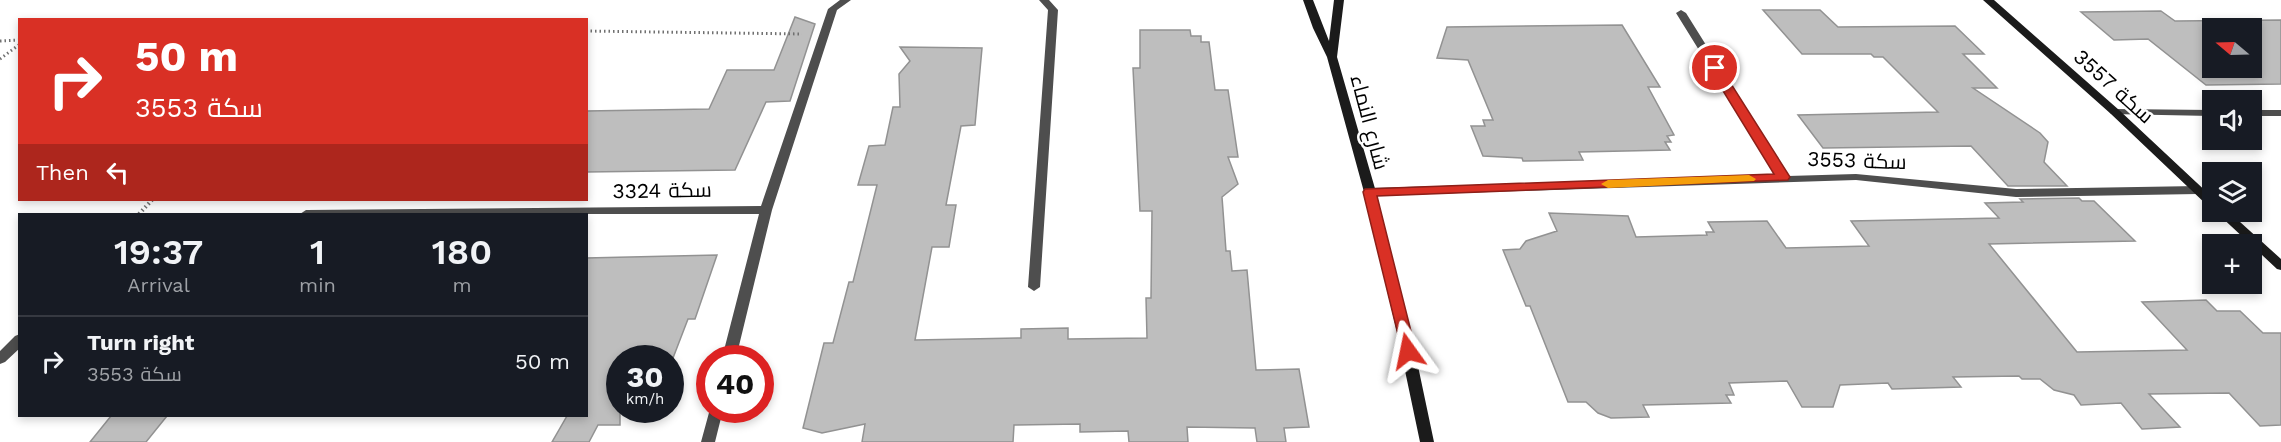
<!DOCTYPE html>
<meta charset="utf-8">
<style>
:root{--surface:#171b24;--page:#242831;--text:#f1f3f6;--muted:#9ea1a6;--line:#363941}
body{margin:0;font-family:"Work Sans",Cairo,sans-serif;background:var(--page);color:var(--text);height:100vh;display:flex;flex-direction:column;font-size:22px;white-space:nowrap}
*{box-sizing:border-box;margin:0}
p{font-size:20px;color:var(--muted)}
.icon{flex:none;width:33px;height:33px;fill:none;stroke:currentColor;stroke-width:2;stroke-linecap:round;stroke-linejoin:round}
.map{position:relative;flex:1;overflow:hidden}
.details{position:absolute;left:18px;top:213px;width:570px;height:204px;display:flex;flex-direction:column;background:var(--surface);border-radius:0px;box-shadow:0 3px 9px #0003}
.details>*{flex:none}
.top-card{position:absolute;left:18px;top:18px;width:570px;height:183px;border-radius:0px;box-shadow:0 3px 9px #0003;background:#d93025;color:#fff;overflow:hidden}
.needle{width:39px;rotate:289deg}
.buttons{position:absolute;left:2202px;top:18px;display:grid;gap:12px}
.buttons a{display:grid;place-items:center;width:60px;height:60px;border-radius:0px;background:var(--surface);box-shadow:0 3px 9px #0003;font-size:30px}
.speed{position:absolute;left:606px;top:345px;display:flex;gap:12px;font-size:30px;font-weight:700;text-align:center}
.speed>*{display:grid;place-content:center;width:78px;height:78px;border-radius:50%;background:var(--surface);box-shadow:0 3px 9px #0003;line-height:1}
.speed small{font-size:15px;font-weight:400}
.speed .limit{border:9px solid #d22;background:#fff;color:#111}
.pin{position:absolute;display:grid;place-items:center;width:51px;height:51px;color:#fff;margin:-26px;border:3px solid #fff;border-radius:50%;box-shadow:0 2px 6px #0007}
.me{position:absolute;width:66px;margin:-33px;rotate:348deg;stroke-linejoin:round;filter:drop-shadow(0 0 4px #0008)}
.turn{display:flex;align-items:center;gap:21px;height:126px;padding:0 18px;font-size:27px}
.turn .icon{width:78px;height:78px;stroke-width:2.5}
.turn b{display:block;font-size:42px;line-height:51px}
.then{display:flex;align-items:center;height:57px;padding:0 18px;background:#0003;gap:12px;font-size:22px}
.eta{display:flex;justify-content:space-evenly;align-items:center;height:102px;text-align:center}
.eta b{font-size:36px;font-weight:600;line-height:42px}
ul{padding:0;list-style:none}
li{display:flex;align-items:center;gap:18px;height:90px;padding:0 18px;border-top:2px solid var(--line)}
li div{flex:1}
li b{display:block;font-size:22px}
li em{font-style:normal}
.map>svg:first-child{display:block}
.building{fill:#bebebe;stroke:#929292;stroke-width:1.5;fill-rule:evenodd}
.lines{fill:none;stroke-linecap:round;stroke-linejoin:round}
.path-far1{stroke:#707070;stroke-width:3;stroke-dasharray:1.5 3;stroke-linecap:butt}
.path{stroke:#707070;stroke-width:4;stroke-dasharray:1.5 3;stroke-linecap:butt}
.street{fill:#4e4e4e;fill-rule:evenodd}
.secondary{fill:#1b1b1b;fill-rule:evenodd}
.route{fill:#d93025;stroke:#8d1f18;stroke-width:1.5}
.slow{fill:#f59e0b}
.labels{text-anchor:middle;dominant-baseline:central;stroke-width:5;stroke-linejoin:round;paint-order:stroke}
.street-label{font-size:21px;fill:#000;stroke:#fff}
</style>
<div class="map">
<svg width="2281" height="442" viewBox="0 0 2281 442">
<rect width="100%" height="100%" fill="#fff"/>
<path class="building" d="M 1763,10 L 1820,10 L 1838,27 L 1955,26 L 1984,54 L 1963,54 L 1997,88 L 1973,88 L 2040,133 L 2048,142 L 2044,162 L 2067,186 L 2008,186 L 1971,146 L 1823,148 L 1798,115 L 1938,112 L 1883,57 L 1874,57 L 1871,54 L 1802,54 Z
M 2161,11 L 2175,21 L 2281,20 L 2281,84 L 2206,85 L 2148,39 L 2114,40 L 2081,12 ZM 2212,28 L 2252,28 L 2252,68 L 2212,68 Z
M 795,17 L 815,24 L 790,101 L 766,102 L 735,170 L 586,172 L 586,111 L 709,109 L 727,70 L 774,70 Z
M 1622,25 L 1660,87 L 1648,87 L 1674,135 L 1667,136 L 1671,142 L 1665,142 L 1670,150 L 1579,152 L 1583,160 L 1523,161 L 1522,158 L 1483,156 L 1471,126 L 1485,126 L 1483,120 L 1493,120 L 1468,60 L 1437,58 L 1447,27 Z
M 1140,30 L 1190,30 L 1191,36 L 1201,36 L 1201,42 L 1209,42 L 1215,90 L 1228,90 L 1238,157 L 1228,157 L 1238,184 L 1222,197 L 1226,251 L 1230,251 L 1232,271 L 1247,270 L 1256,370 L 1299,369 L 1309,427 L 1284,428 L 1286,442 L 1257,442 L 1255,428 L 1187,427 L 1188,442 L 1129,442 L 1128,431 L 1080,432 L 1080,424 L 1014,425 L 1013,442 L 862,442 L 865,424 L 822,433 L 803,428 L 824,343 L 833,343 L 849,282 L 853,282 L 877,185 L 858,185 L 869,146 L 885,145 L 893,107 L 900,107 L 899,74 L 910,61 L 900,47 L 982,48 L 975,125 L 961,126 L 946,205 L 956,205 L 949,247 L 932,247 L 915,340 L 1021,338 L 1021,329 L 1068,328 L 1068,339 L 1147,338 L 1146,298 L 1151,298 L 1152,211 L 1140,211 L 1133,68 L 1140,68 Z
M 2079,198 L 2082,201 L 2094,201 L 2135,241 L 1989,244 L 2077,352 L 2187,350 L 2142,302 L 2206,300 L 2217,311 L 2240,311 L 2263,333 L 2281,333 L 2281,425 L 2260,426 L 2229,393 L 2149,394 L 2180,427 L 2142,429 L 2121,403 L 2081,405 L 2074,395 L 2054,390 L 2040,379 L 2022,379 L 2019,376 L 1953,377 L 1961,387 L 1892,389 L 1888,383 L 1840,385 L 1833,407 L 1802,407 L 1787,381 L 1729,383 L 1734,395 L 1726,395 L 1731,403 L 1643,405 L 1649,417 L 1611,418 L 1598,413 L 1586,402 L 1568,402 L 1530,306 L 1526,306 L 1503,250 L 1520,249 L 1526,241 L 1557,231 L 1549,213 L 1628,216 L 1636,237 L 1707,235 L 1706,232 L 1714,232 L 1708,222 L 1767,221 L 1786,248 L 1869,246 L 1851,221 L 1999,218 L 1985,203 L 2023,202 L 2020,199 Z
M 717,255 L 695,319 L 688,319 L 673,358 L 620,358 L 620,425 L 598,425 L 589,442 L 552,442 L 567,416 L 586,416 L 586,258 Z
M 111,416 L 167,416 L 146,442 L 90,442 Z"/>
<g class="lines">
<path class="path-far1" d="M 586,31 L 802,34
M 0,41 L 20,40
M 0,59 L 20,44"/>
<path class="path" d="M 139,214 L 152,200"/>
<path class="street" d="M 840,0 L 851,0 L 837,10 L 772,210 L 736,358 L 722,358 L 759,214 L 300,214 L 306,210 L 761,206 L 828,9 Z
M 1039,0 L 1049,0 L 1058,10 L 1040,287 L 1034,291 L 1028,287 L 1048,10 Z
M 1681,10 L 1686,13 L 1788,176 L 1856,174 L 2016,189 L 2198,186 L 2204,190 L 2198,194 L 2016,197 L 1856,180 L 1370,196 L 1364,192 L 1370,188 L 1777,176 L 1676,13 Z
M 2115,109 L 2212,110 L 2212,116 L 2111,114 L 2110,112 L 2111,110 Z
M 2252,110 L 2281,110 L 2281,116 L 2252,116 Z
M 20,334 L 20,348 L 5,362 L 0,364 L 0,351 L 15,336 Z
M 710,409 L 723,410 L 715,442 L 701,442 Z"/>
<path class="secondary" d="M 1303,0 L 1313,0 L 1329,41 L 1334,0 L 1344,0 L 1337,57 L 1376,192 L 1410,328 L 1434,442 L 1420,442 L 1396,328 L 1364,192 L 1327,57 L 1313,28 Z
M 1983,0 L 1994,0 L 2119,110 L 2212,197 L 2212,207 L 2208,206 L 2111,114 Z
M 2216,212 L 2229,212 L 2281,259 L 2281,270 L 2277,269 Z"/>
</g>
<path class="route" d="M 1715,64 L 1721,68 L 1790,177 L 1788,180 L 1377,196 L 1416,351 L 1413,355 L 1403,355 L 1363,192 L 1365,189 L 1774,174 L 1709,68 Z"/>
<path class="slow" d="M 1749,175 L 1756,179 L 1754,181 L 1608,188 L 1601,184 L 1608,180 Z"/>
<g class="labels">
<g class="street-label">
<text transform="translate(2114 86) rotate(42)">سكة 3557</text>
<text transform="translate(1370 122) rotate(75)">شارع النماء</text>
<text transform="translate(1857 160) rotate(2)">سكة 3553</text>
<text transform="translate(662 190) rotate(-1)">سكة 3324</text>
</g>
</g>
</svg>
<div class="buttons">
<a><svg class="needle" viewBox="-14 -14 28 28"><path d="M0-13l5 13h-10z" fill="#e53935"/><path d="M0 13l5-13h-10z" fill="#9ea1a6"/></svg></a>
<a><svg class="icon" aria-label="sound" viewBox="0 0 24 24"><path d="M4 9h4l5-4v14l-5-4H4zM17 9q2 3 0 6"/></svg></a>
<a><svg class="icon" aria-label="layers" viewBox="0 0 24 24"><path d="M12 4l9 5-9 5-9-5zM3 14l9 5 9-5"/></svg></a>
<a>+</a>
</div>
<div class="speed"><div>30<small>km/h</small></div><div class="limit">40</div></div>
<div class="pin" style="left:1715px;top:68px;background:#d93025"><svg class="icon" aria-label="arrive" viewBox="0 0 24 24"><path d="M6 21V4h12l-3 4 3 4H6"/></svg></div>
<svg class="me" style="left:1408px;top:351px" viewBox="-20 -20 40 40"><path d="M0-17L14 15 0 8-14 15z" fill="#d93025" stroke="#fff" stroke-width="4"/></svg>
<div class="top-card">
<div class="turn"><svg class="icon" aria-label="right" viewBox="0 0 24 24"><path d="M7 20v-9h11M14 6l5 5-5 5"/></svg><div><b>50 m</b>سكة 3553</div></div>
<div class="then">Then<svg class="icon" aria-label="left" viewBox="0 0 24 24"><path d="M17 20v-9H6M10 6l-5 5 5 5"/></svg></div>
</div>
<section class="details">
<div class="eta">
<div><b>19:37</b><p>Arrival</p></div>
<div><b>1</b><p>min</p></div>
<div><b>180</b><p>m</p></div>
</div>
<ul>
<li><svg class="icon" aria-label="right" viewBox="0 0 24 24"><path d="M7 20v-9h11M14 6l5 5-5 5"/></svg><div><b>Turn right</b><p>سكة 3553</p></div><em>50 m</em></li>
</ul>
</section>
</div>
